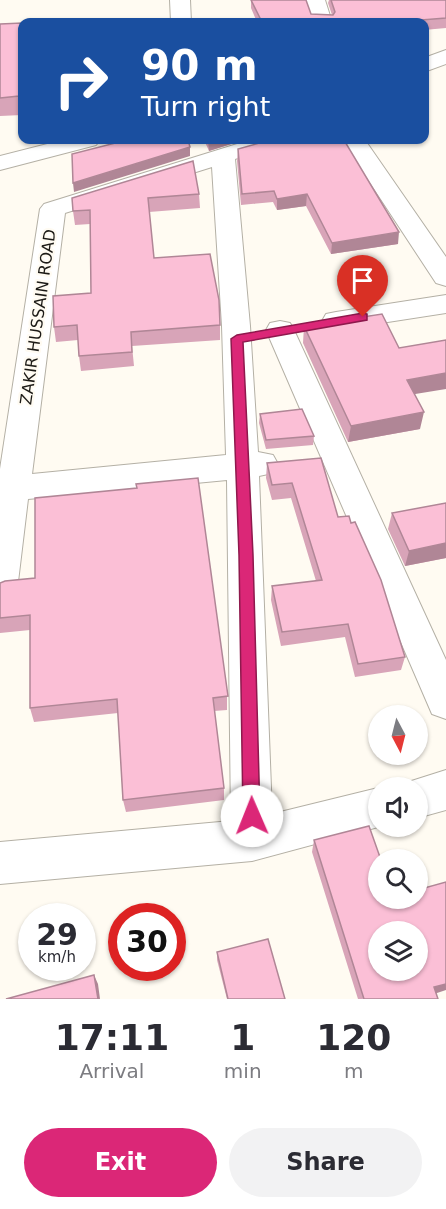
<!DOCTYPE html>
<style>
:root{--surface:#fff;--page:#f2f2f3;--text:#2b2b33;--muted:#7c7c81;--accent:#db2777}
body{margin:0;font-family:"DejaVu Sans",sans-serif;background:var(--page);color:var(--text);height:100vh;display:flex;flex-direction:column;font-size:22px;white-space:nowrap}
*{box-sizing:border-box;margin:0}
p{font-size:20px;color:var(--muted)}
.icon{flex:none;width:33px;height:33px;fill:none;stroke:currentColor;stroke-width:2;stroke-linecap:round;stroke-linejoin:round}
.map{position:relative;height:999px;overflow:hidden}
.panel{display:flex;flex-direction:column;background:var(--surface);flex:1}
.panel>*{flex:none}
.guide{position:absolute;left:18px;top:18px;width:411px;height:126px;border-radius:12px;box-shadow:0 2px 4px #0004;background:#1a4fa0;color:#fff;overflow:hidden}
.needle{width:39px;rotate:173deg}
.controls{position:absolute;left:368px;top:705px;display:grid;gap:12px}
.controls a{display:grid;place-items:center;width:60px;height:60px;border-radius:50%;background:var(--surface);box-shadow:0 2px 4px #0004;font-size:30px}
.speed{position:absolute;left:18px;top:903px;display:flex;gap:12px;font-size:30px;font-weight:700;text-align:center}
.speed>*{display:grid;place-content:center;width:78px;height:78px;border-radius:50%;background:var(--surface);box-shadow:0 2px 4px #0004;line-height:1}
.speed small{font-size:15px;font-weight:400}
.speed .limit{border:9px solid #d22;background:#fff;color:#111}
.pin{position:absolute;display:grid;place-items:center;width:51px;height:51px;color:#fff;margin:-62px -26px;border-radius:50% 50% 50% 0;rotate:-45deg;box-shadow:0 0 6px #0007}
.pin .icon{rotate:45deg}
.me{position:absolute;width:66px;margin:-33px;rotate:359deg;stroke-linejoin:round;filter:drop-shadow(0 0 4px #0008)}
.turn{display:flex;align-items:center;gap:21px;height:126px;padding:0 24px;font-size:27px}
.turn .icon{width:78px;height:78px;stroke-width:2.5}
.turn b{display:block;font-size:42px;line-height:51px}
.eta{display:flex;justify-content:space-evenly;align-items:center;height:102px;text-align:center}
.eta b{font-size:36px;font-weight:700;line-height:42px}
.button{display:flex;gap:12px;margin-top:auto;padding:12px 24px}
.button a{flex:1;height:69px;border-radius:36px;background:var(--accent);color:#fff;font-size:24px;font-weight:700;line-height:69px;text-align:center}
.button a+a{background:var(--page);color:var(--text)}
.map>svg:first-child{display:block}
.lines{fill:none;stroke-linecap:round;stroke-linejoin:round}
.minor-casing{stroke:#b4b0a5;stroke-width:2}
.minor{fill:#fff;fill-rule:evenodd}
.wall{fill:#d8a4b8}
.shaded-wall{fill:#b08696}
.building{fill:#fbbfd6;stroke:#b08696;stroke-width:1.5;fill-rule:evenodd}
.route{fill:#db2777;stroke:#8e194d;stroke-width:1.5}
.labels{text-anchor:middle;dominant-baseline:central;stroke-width:4.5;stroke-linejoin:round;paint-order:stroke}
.street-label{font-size:16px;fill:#1c1a16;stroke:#fffbf2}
</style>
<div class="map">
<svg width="446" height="999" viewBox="0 0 446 999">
<rect width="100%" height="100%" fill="#fffbf2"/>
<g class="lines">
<defs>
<path id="minor" d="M 170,0 L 190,0 L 191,22 L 171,22 Z
M 305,0 L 325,0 L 332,22 L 312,22 Z
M 446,50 L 446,64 L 424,72 L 424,58 Z
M 63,140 L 100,140 L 96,145 L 0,170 L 0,156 Z
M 250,140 L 284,140 L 280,145 L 235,159 L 250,326 L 258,452 L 273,455 L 278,464 L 273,473 L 259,476 L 272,814 L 378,788 L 378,826 L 382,826 L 252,861 L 0,884 L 0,842 L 231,821 L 227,480 L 28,499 L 18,582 L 12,592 L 0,597 L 0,469 L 40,209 L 44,204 ZM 212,167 L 222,326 L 226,455 L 32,474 L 65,213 Z
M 342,140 L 365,140 L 446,257 L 446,286 L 436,283 Z
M 446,295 L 446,313 L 336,330 L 326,328 L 322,321 L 326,314 L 336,312 Z
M 280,321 L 290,323 L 294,330 L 446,660 L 446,719 L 432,714 L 266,330 L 270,323 Z
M 446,770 L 446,810 L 417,818 L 417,788 L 401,788 L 402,784 Z"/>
</defs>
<use href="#minor" class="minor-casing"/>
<use href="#minor" class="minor"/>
</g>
<path class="wall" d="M 251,0 L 306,0 L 311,14 L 332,15 L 328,3 L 329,0 L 446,0 L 446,28 L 424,30 L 424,22 L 257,22 L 251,8 Z
M 22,23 L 22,115 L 0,116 L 0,24 Z
M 204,140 L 244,140 L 209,151 Z
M 238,149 L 398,244 L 331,254 L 306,206 L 277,210 L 273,202 L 241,205 L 237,161 Z
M 199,194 L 200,208 L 149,212 L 154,258 L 220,325 L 220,340 L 132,346 L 134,366 L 81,371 L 79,356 L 78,340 L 56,342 L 54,327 L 91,293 L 90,224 L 75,225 L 73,211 L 72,198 Z
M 304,326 L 414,394 L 420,429 L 348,442 L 303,343 Z
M 260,414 L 314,436 L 313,445 L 266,449 L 259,423 Z
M 267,463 L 338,517 L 405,657 L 401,670 L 355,677 L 345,637 L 281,646 L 271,600 L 272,586 L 316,581 L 291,498 L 272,500 L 266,478 Z
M 446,503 L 446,558 L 405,566 L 388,529 L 392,513 Z
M 0,583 L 227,689 L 227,710 L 214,711 L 224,788 L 224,800 L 126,812 L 123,800 L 118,713 L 34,722 L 30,708 L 30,630 L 0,633 Z
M 314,840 L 378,860 L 438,999 L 358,999 L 312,852 Z
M 217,952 L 285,999 L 227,999 L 217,960 Z"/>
<path class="shaded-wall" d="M 22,33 L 22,115 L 19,96 Z
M 208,140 L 244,140 L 209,151 Z
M 190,147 L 190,156 L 74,192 L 73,183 Z
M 307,194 L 306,206 L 277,210 L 277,199 Z
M 399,232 L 398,244 L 331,254 L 332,243 Z
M 446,373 L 446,389 L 403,396 L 407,380 Z
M 424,412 L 420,429 L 348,442 L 351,426 Z
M 446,543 L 446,558 L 405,566 L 409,551 Z
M 94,975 L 98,984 L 100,999 L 98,999 Z
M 446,984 L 446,990 L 428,996 L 434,987 Z"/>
<path class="building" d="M 251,0 L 306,0 L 311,14 L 333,15 L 335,12 L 331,0 L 446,0 L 446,18 L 396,22 L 262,22 Z
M 22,23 L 19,96 L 0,98 L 0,24 Z
M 127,140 L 188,140 L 190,147 L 73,183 L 72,154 Z
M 270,140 L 344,140 L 399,232 L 332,243 L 307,194 L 277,199 L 274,191 L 242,194 L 238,149 Z
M 193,161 L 199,194 L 148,198 L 154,258 L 210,254 L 219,300 L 220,325 L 131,332 L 132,352 L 79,356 L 77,325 L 54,327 L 53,296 L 91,293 L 90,210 L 73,211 L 72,198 Z
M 382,314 L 399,348 L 446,340 L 446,373 L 407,380 L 424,412 L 351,426 L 304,326 Z
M 302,409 L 314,436 L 266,440 L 260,414 Z
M 321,458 L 338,517 L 349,516 L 351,523 L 355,522 L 381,580 L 405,657 L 358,664 L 348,624 L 282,632 L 272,586 L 322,580 L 292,483 L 272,485 L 267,463 Z
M 198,478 L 227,689 L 228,696 L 213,698 L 224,788 L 123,800 L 117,699 L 30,708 L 30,615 L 0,618 L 0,583 L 5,581 L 35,578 L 35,498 L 137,488 L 136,484 Z
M 446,503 L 446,543 L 409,551 L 392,513 Z
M 369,826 L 381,860 L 378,860 L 378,898 L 417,898 L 417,890 L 446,882 L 446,984 L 434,987 L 438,999 L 364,999 L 314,840 ZM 378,932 L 417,932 L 417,970 L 378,970 Z
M 268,939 L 285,999 L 228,999 L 217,952 Z
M 94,975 L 98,999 L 6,999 Z"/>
<path class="route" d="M 363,313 L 367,314 L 367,320 L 243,342 L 253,555 L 260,816 L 258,822 L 252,825 L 246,822 L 243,816 L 239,555 L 231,339 L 237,335 Z"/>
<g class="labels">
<g class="street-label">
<text transform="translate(38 317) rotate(-82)">ZAKIR HUSSAIN ROAD</text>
</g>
</g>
</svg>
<div class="controls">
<a><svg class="needle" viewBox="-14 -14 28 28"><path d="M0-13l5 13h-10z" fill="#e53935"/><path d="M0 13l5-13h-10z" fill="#7c7c81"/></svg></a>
<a><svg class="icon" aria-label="sound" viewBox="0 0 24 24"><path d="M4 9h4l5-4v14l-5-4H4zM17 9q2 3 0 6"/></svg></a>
<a><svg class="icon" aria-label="search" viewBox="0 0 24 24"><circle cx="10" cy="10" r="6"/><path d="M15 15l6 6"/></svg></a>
<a><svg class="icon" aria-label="layers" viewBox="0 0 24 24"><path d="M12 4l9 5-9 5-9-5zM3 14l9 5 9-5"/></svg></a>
</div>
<div class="speed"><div>29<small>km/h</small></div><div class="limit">30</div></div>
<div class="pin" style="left:363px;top:317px;background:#d93025"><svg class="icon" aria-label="arrive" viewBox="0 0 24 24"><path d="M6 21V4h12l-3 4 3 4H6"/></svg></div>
<svg class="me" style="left:252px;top:816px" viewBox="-20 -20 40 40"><circle r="19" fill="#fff"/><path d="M0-13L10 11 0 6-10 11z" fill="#db2777"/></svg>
<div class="guide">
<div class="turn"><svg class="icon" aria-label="right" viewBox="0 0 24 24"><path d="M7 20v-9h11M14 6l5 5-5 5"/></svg><div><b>90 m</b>Turn right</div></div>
</div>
</div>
<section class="panel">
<div class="eta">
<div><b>17:11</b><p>Arrival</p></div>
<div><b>1</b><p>min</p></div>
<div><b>120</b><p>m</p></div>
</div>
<div class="button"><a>Exit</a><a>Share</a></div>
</section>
